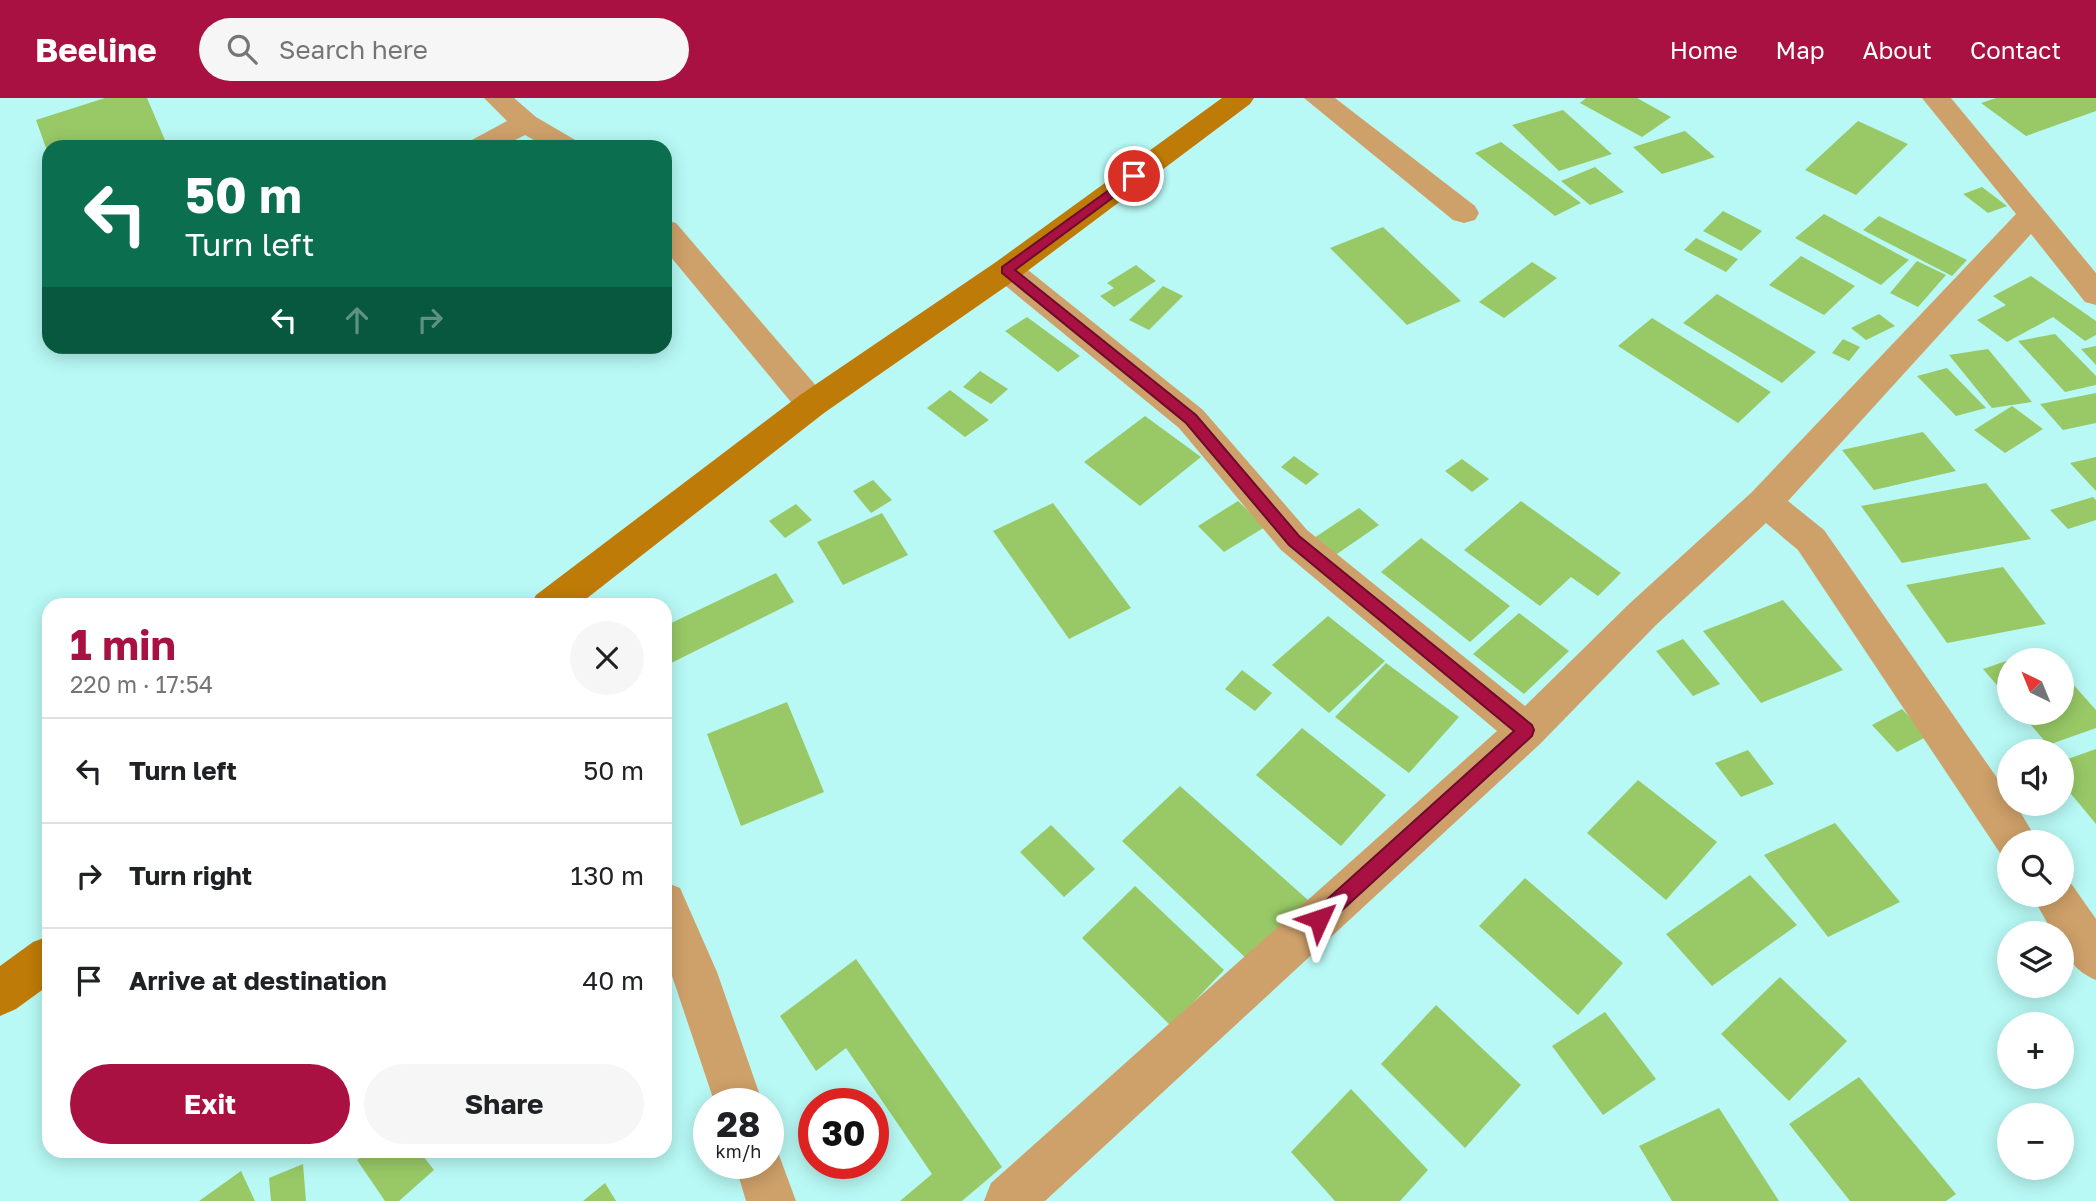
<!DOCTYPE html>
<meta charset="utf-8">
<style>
:root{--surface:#fff;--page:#f6f6f6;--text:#202124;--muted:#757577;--line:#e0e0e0;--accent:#a81142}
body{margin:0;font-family:"Golos Text",sans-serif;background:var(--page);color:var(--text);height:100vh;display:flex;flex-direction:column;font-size:26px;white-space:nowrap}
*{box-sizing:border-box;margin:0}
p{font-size:23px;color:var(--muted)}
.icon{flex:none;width:38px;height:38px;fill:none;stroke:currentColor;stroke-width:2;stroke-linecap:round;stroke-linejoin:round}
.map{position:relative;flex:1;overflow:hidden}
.sheet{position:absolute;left:42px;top:500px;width:630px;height:560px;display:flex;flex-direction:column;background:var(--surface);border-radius:21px;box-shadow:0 4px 18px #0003}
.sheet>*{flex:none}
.banner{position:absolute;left:42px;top:42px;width:630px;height:214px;border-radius:21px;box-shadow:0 4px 18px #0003;background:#0b6e4f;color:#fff;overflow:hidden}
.needle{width:46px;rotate:317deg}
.tools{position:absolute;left:1997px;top:550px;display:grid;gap:14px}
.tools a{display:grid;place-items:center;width:77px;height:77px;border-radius:50%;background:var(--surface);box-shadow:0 4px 18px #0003;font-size:35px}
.speed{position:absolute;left:693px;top:990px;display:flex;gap:14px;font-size:35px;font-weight:700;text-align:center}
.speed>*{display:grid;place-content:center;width:91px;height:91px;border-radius:50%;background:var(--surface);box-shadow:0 4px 18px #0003;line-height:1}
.speed small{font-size:18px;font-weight:400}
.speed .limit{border:10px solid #d22;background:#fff;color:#111}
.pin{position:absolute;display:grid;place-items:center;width:60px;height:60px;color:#fff;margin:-30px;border:4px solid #fff;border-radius:50%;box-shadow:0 2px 7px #0007}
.me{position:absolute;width:77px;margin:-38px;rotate:48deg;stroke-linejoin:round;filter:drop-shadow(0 0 5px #0008)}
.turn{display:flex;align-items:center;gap:24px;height:147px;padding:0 28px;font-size:32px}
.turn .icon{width:91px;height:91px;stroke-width:2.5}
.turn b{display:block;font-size:49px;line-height:60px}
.lanes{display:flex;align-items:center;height:66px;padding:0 28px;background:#0003;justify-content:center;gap:35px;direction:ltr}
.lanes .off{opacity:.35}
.round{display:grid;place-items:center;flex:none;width:74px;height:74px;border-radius:37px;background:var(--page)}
.head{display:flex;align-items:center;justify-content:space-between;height:119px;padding:0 28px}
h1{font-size:42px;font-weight:700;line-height:52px;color:var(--accent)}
.cta{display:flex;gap:14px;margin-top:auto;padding:14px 28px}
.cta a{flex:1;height:80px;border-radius:42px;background:var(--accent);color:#fff;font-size:28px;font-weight:700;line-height:80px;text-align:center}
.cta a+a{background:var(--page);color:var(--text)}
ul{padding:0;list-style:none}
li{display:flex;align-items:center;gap:21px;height:105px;padding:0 28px;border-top:2px solid var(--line)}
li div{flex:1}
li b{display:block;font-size:26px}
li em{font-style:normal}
header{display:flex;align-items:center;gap:42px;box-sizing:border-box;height:98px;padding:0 35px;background:var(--accent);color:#fff}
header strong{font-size:33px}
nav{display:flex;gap:38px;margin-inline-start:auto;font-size:24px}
.search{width:490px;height:63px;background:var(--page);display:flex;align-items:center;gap:18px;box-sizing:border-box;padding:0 24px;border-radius:38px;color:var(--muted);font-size:26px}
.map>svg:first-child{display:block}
.building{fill:#98c966}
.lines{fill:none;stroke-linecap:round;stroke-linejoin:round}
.minor{fill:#cfa16a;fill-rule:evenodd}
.secondary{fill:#bf7b07;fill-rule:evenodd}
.route{fill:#a81142;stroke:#6d0b2b;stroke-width:2}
</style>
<header>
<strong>Beeline</strong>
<div class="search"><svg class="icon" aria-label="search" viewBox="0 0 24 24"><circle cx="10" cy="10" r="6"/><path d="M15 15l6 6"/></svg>Search here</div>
<nav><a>Home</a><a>Map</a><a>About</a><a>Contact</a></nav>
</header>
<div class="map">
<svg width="2096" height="1103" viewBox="0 0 2096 1103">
<rect width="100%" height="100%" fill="#b8f9f5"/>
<path class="building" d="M 105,0 L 147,0 L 168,49 L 49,49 L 49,58 L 36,22 Z
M 1586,0 L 1637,0 L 1671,19 L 1642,39 L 1580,5 Z
M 1996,0 L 2096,0 L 2096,13 L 2026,38 L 1981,5 Z
M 1563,12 L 1612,56 L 1559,73 L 1512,27 Z
M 1858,23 L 1908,46 L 1856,97 L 1805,72 Z
M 1685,33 L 1715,59 L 1662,76 L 1633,49 Z
M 1501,44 L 1581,105 L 1555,118 L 1475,55 Z
M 1595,69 L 1624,94 L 1590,107 L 1561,83 Z
M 1982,89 L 2007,108 L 1988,115 L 1963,96 Z
M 1723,113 L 1762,133 L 1741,153 L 1703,133 Z
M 1824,116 L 1909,162 L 1881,187 L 1795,140 Z
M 1879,118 L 1967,162 L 1952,178 L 1863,132 Z
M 1383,129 L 1461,203 L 1407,227 L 1330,150 Z
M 1696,140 L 1738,161 L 1726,174 L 1684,152 Z
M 1801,158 L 1855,188 L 1824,217 L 1769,187 Z
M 1917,163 L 1946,177 L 1918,209 L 1890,195 Z
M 1532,164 L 1557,180 L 1504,220 L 1479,204 Z
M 1136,167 L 1156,183 L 1114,209 L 1100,198 L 1114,190 L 1107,185 Z
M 2031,178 L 2096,223 L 2096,237 L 2085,243 L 2053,219 L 2007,244 L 1977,222 L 2006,207 L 1993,198 Z
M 1163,188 L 1183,198 L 1149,232 L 1129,222 Z
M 1717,196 L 1816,254 L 1782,285 L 1683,225 Z
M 1879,216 L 1895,228 L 1866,242 L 1851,230 Z
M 1027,219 L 1080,258 L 1058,274 L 1005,233 Z
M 1652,220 L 1771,294 L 1738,325 L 1618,248 Z
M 2055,236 L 2096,278 L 2096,287 L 2065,294 L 2018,243 Z
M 1843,241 L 1860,249 L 1849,263 L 1832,255 Z
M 2096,248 L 2096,267 L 2081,251 Z
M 1988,251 L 2032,304 L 1992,310 L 1949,257 Z
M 1947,270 L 1986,310 L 1956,318 L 1917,278 Z
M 980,273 L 1008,291 L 991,306 L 963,289 Z
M 950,292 L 989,322 L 965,339 L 927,310 Z
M 2096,295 L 2096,325 L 2063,332 L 2040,306 Z
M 2012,308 L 2043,331 L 2005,355 L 1974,332 Z
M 1145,318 L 1201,359 L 1140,408 L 1084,364 Z
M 1923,334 L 1956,373 L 1874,392 L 1842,352 Z
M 1294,358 L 1319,376 L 1306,387 L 1281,369 Z
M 2096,359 L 2096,393 L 2070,365 Z
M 1462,361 L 1489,381 L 1472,394 L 1445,373 Z
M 873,382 L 892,402 L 871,415 L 853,393 Z
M 1986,385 L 2031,441 L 1902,465 L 1861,408 Z
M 2093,399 L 2096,402 L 2096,422 L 2068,431 L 2050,412 Z
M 1238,403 L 1265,429 L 1224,454 L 1198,428 Z
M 1521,403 L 1621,475 L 1598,498 L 1571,479 L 1540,508 L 1464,452 Z
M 1053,405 L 1131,510 L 1069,541 L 993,433 Z
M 796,406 L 812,422 L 785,440 L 769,423 Z
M 1359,410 L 1379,427 L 1334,458 L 1314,440 Z
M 882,415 L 908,457 L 843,487 L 817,444 Z
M 1421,440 L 1510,508 L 1470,544 L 1381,474 Z
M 2003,469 L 2046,526 L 1947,545 L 1906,487 Z
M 776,475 L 794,504 L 665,568 L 665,528 Z
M 1783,502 L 1843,572 L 1761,605 L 1703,533 Z
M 1519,515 L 1569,553 L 1524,596 L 1473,556 Z
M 1328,518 L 1385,563 L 1329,615 L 1272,567 Z
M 1683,541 L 1720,586 L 1693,598 L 1656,553 Z
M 2042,552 L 2051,562 L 2012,562 L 2012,561 Z
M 2009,562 L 2009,601 L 1983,571 Z
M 1386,565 L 1459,619 L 1409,675 L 1335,619 Z
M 1242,572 L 1272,595 L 1255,613 L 1225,591 Z
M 2062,574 L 2096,612 L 2096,630 L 2048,647 L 2020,614 L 2062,614 Z
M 787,604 L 824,694 L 741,728 L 707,636 Z
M 1902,611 L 1928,638 L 1897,654 L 1872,627 Z
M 1302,630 L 1386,697 L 1341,748 L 1256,677 Z
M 2096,651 L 2096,726 L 2062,685 L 2062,663 Z
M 1748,652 L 1774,686 L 1741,699 L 1715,665 Z
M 1638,682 L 1717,744 L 1666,802 L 1587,735 Z
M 1180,688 L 1308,802 L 1250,864 L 1122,743 Z
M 1835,725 L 1900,804 L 1828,839 L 1764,757 Z
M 1051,727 L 1095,771 L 1064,799 L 1020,754 Z
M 1750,777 L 1797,827 L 1712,888 L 1666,836 Z
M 1525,780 L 1623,865 L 1578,917 L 1479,828 Z
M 1135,788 L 1224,872 L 1171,928 L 1082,840 Z
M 856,861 L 1002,1069 L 962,1103 L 900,1103 L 932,1076 L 846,950 L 816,973 L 780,918 Z
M 1780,879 L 1847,943 L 1789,1003 L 1721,936 Z
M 1436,907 L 1521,987 L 1465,1050 L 1381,966 Z
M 1605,914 L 1656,981 L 1603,1017 L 1552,948 Z
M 1859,979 L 1956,1096 L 1946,1103 L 1850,1103 L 1789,1026 Z
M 1351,991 L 1428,1072 L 1400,1103 L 1335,1103 L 1291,1054 Z
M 1719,1010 L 1779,1103 L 1672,1103 L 1639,1048 Z
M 367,1054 L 420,1054 L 434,1072 L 399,1103 L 385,1103 L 357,1062 Z
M 303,1066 L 306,1103 L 271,1103 L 269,1080 Z
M 241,1073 L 255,1103 L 199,1103 Z
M 605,1085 L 616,1103 L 583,1103 Z"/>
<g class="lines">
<path class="minor" d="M 484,0 L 514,0 L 536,19 L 577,43 L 581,49 L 546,49 L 525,37 L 502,49 L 466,49 L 470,43 L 507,23 Z
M 1304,0 L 1335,0 L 1475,108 L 1479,115 L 1475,122 L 1464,125 L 1453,122 Z
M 1922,0 L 1951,0 L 2096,175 L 2096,207 L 2085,204 L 2031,136 L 1788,403 L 1824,432 L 2009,697 L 2009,705 L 2015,705 L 2038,744 L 2009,744 L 2009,761 L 2002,758 L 1798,452 L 1766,425 L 1655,528 L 1540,646 L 1045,1103 L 984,1103 L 991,1085 L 1497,633 L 1281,452 L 1179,330 L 996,180 L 992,172 L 996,164 L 1007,161 L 1018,164 L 1203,312 L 1307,432 L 1525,608 L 1629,506 L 1752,394 L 2016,116 Z
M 665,122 L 676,125 L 824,297 L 829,306 L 824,315 L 812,319 L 800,315 L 665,152 Z
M 2062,778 L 2068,781 L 2096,821 L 2096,882 C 2076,874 2062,857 2062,835 L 2053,835 L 2031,796 L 2062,796 Z
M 665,784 L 680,790 L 717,874 L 763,1006 L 715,1006 L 665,857 Z
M 768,1045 L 776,1049 L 796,1103 L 746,1103 L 735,1066 L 768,1066 Z"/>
<path class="secondary" d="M 1222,0 L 1254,0 L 1250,6 L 1018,180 L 824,315 L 577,508 L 530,508 L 536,497 L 800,297 L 996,164 Z
M 49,838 L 49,887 L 16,911 L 0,918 L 0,868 L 33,844 Z"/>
</g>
<path class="route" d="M 1134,74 L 1138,75 L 1138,81 L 1015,172 L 1196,317 L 1299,438 L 1532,627 L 1534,632 L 1532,638 L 1326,827 L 1319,830 L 1313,827 L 1310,821 L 1313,814 L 1514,633 L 1289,447 L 1186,325 L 1002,175 L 1002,169 Z"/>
</svg>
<div class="tools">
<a><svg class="needle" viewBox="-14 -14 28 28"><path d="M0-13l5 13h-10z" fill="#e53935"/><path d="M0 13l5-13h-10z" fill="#757577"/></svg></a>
<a><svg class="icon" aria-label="sound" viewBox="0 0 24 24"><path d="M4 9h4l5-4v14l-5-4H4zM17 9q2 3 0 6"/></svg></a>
<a><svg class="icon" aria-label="search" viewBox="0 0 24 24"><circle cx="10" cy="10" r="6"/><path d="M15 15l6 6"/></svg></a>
<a><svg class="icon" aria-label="layers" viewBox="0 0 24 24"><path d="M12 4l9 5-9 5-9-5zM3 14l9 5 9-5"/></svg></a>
<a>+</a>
<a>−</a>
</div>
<div class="speed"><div>28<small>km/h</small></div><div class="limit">30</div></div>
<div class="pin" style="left:1134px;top:78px;background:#d93025"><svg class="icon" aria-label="arrive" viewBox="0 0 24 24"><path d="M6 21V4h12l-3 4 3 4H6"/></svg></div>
<svg class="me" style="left:1319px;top:821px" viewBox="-20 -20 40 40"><path d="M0-17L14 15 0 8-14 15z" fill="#a81142" stroke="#fff" stroke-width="4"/></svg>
<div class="banner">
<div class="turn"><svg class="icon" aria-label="left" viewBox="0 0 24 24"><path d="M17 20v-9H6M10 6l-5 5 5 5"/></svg><div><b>50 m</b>Turn left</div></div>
<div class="lanes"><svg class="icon" aria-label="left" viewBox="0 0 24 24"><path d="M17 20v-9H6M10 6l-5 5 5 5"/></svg><svg class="icon off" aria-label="ahead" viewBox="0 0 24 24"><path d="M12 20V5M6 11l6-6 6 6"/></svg><svg class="icon off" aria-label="right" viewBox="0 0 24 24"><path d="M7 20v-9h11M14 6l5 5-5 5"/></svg></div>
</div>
<section class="sheet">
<div class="head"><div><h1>1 min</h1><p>220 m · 17:54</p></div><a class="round"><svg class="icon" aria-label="close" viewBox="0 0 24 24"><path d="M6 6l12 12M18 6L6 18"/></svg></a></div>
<ul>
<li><svg class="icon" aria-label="left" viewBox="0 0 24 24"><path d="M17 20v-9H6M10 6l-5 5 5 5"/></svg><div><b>Turn left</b></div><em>50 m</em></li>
<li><svg class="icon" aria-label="right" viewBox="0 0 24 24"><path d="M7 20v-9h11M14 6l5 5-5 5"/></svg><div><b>Turn right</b></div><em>130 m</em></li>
<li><svg class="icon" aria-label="arrive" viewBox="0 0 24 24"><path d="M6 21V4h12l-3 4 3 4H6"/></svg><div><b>Arrive at destination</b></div><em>40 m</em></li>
</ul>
<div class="cta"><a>Exit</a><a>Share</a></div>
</section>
</div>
